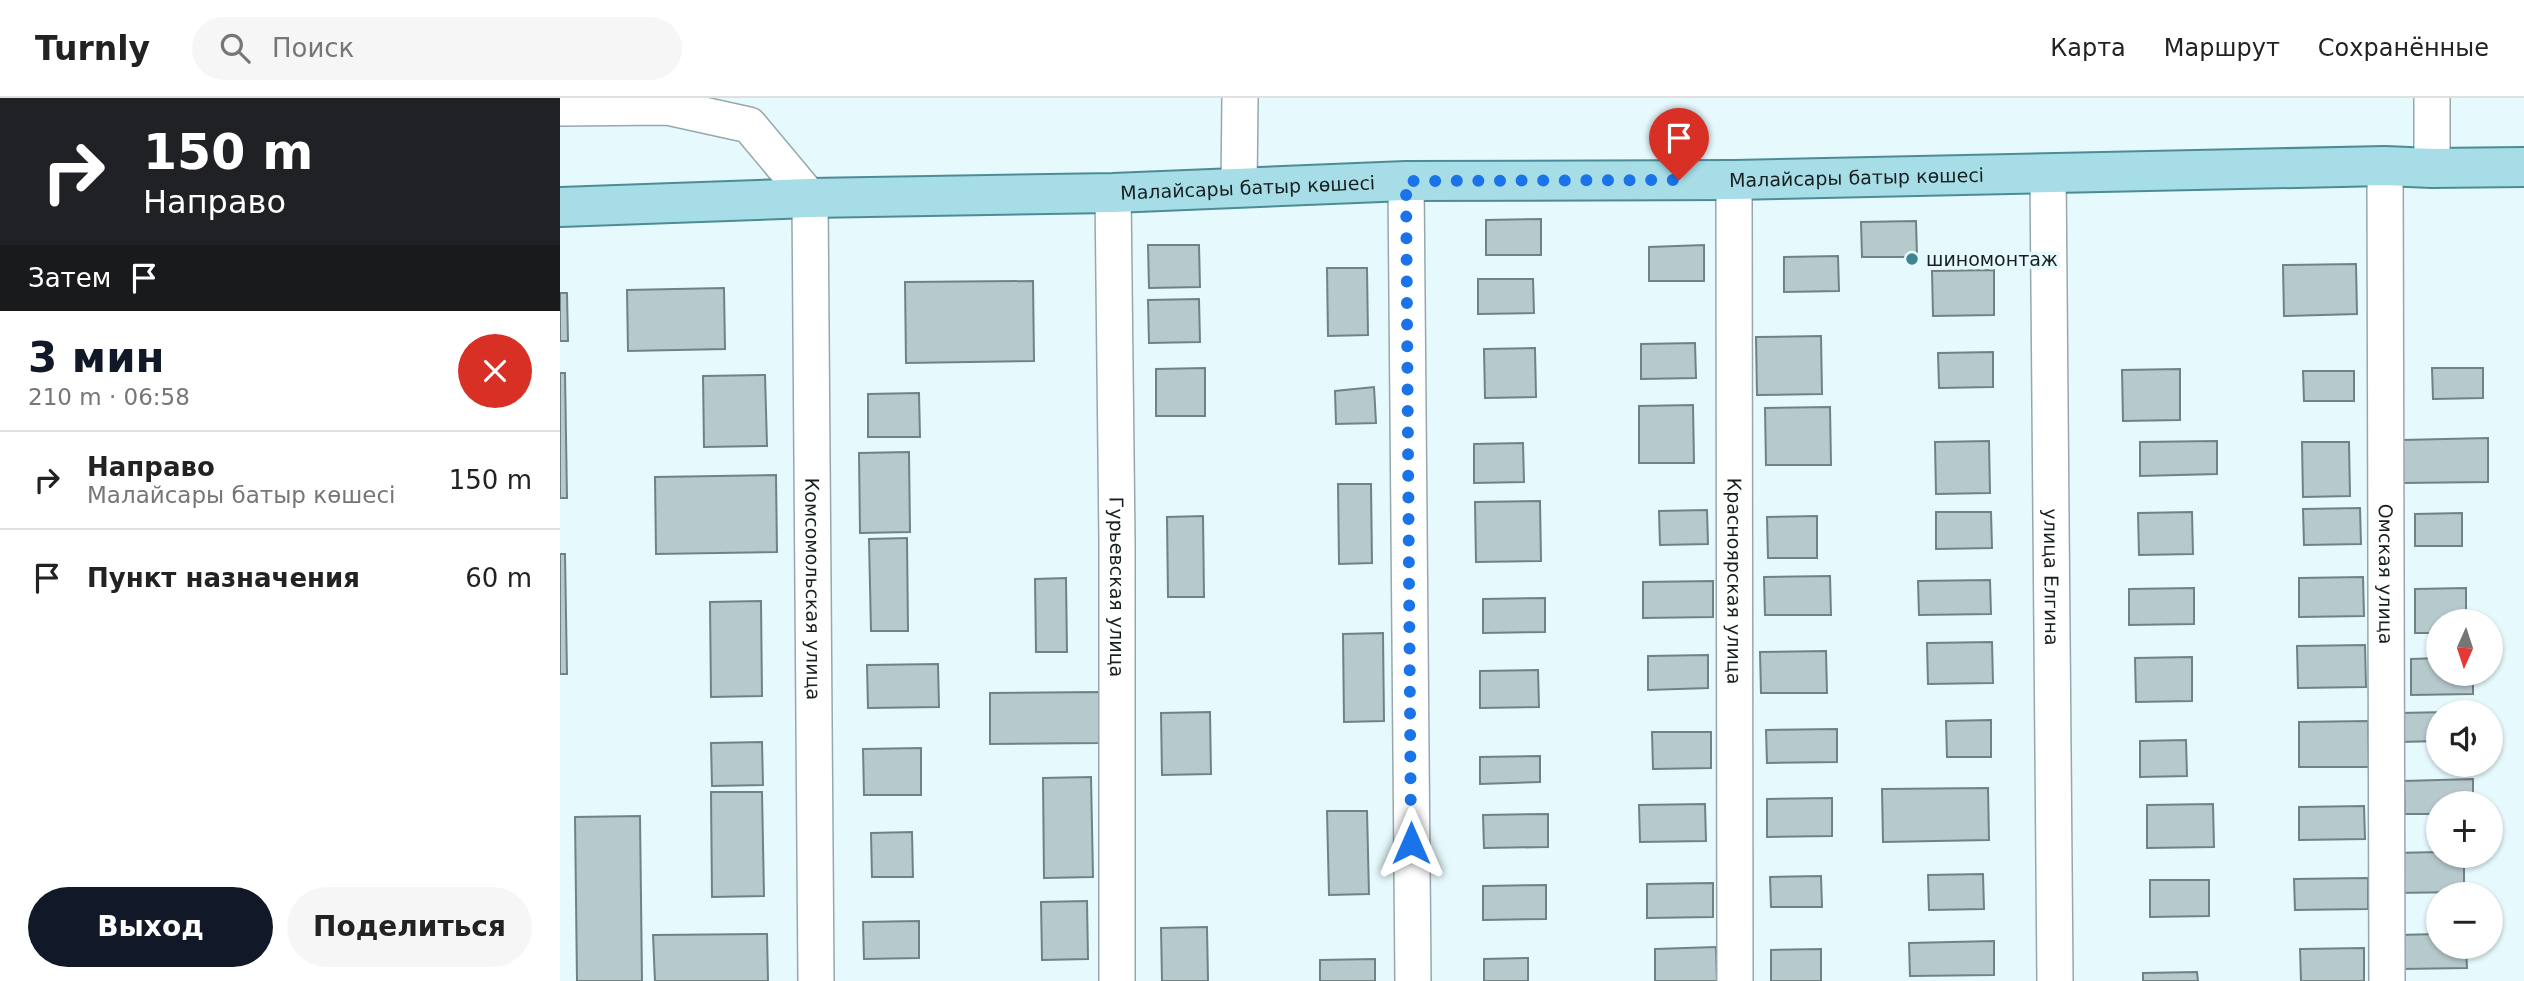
<!DOCTYPE html>
<html lang="ru">
<meta charset="utf-8">
<style>
:root{--surface:#fff;--page:#f6f6f6;--text:#222;--muted:#767676;--line:#e0e0e0;--accent:#111827}
body{margin:0;font-family:"DejaVu Sans",sans-serif;background:var(--page);color:var(--text);height:100vh;display:flex;flex-direction:column;font-size:26px;white-space:nowrap}
*{box-sizing:border-box;margin:0}
p{font-size:23px;color:var(--muted)}
.icon{flex:none;width:38px;height:38px;fill:none;stroke:currentColor;stroke-width:2;stroke-linecap:round;stroke-linejoin:round}
.map{position:relative;flex:1;overflow:hidden}
.sheet{display:flex;flex-direction:column;background:var(--surface);width:560px}
.sheet>*{flex:none}
.banner{background:#202124;color:#fff;overflow:hidden}
.needle{width:46px;rotate:183deg}
.buttons{position:absolute;left:1866px;top:511px;display:grid;gap:14px}
.buttons a{display:grid;place-items:center;width:77px;height:77px;border-radius:50%;background:var(--surface);box-shadow:0 2px 5px #0004;font-size:35px}
.pin{position:absolute;display:grid;place-items:center;width:60px;height:60px;color:#fff;margin:-72px -30px;border-radius:50% 50% 50% 0;rotate:-45deg;box-shadow:0 0 7px #0007}
.pin .icon{rotate:45deg}
.me{position:absolute;width:77px;margin:-38px;rotate:0deg;stroke-linejoin:round;filter:drop-shadow(0 0 5px #0008)}
.turn{display:flex;align-items:center;gap:24px;height:147px;padding:0 28px;font-size:32px}
.turn .icon{width:91px;height:91px;stroke-width:2.5}
.turn b{display:block;font-size:49px;line-height:60px}
.then{display:flex;align-items:center;height:66px;padding:0 28px;background:#0003;gap:14px;font-size:26px}
.round{display:grid;place-items:center;flex:none;width:74px;height:74px;border-radius:37px;background:var(--page)}
.headline{display:flex;align-items:center;justify-content:space-between;height:119px;padding:0 28px}
h1{font-size:42px;font-weight:700;line-height:52px;color:var(--accent)}
.button{display:flex;gap:14px;margin-top:auto;padding:14px 28px}
.button a{flex:1;height:80px;border-radius:42px;background:var(--accent);color:#fff;font-size:28px;font-weight:700;line-height:80px;text-align:center}
.button a+a{background:var(--page);color:var(--text)}
ul{padding:0;list-style:none}
li{display:flex;align-items:center;gap:21px;height:98px;padding:0 28px;border-top:2px solid var(--line)}
li div{flex:1}
li b{display:block;font-size:26px}
li em{font-style:normal}
header{display:flex;align-items:center;gap:42px;box-sizing:border-box;height:98px;padding:0 35px;background:var(--surface);border-bottom:2px solid var(--line)}
header strong{font-size:33px}
nav{display:flex;gap:38px;margin-inline-start:auto;font-size:24px}
.search{width:490px;height:63px;background:var(--page);display:flex;align-items:center;gap:18px;box-sizing:border-box;padding:0 24px;border-radius:38px;color:var(--muted);font-size:26px}
main{display:flex;flex:1;min-height:0}
.map>svg:first-child{display:block}
.building{fill:#b6c9cd;stroke:#718285;stroke-width:2}
.lines{fill:none;stroke-linecap:round;stroke-linejoin:round}
.minor-casing{stroke:#96a8ac;stroke-width:38}
.major-casing{stroke:#4d8c97;stroke-width:42}
.minor{stroke:#fff;stroke-width:35}
.major{stroke:#a6dde7;stroke-width:38}
.route{stroke:#1a73e8;stroke-width:12;stroke-dasharray:0 21.6}
.poi-dot{fill:#3f8490;stroke:#e6f9fd;stroke-width:2.5}
.labels{text-anchor:middle;dominant-baseline:central;stroke-width:7;stroke-linejoin:round;paint-order:stroke}
.street-label{font-size:19px;fill:#181f20;stroke:#e6f9fd}
.poi-label{font-size:19px;fill:#181f20;stroke:#e6f9fd;text-anchor:start}
</style>
<header>
<strong>Turnly</strong>
<div class="search"><svg class="icon" aria-label="search" viewBox="0 0 24 24"><circle cx="10" cy="10" r="6"/><path d="M15 15l6 6"/></svg>Поиск</div>
<nav><a>Карта</a><a>Маршрут</a><a>Сохранённые</a></nav>
</header>
<main>
<section class="sheet">
<div class="banner">
<div class="turn"><svg class="icon" aria-label="right" viewBox="0 0 24 24"><path d="M7 20v-9h11M14 6l5 5-5 5"/></svg><div><b>150 m</b>Направо</div></div>
<div class="then">Затем<svg class="icon" aria-label="arrive" viewBox="0 0 24 24"><path d="M6 21V4h12l-3 4 3 4H6"/></svg></div>
</div>
<div class="headline"><div><h1>3 мин</h1><p>210 m · 06:58</p></div><a class="round" style="background:#d93025;color:#fff"><svg class="icon" aria-label="close" viewBox="0 0 24 24"><path d="M6 6l12 12M18 6L6 18"/></svg></a></div>
<ul>
<li><svg class="icon" aria-label="right" viewBox="0 0 24 24"><path d="M7 20v-9h11M14 6l5 5-5 5"/></svg><div><b>Направо</b><p>Малайсары батыр көшесі</p></div><em>150 m</em></li>
<li><svg class="icon" aria-label="arrive" viewBox="0 0 24 24"><path d="M6 21V4h12l-3 4 3 4H6"/></svg><div><b>Пункт назначения</b></div><em>60 m</em></li>
</ul>
<div class="button"><a>Выход</a><a>Поделиться</a></div>
</section>
<div class="map">
<svg width="1964" height="883" viewBox="0 0 1964 883">
<rect width="100%" height="100%" fill="#e6f9fd"/>
<path class="building" d="M 981,121 L 981,157 L 926,157 L 926,122 Z
M 1356,123 L 1357,159 L 1302,159 L 1301,124 Z
M 588,147 L 639,147 L 640,189 L 589,190 Z
M 1144,147 L 1144,183 L 1089,183 L 1089,149 Z
M 1278,158 L 1279,193 L 1224,194 L 1224,159 Z
M 1796,166 L 1797,216 L 1724,218 L 1723,167 Z
M 767,170 L 807,170 L 808,237 L 768,238 Z
M 1434,172 L 1434,217 L 1373,218 L 1372,173 Z
M 918,181 L 973,181 L 974,215 L 918,216 Z
M 473,183 L 474,263 L 346,265 L 345,184 Z
M 164,190 L 165,251 L 68,253 L 67,192 Z
M 0,195 L 7,195 L 8,243 L 0,243 Z
M 639,201 L 640,244 L 589,245 L 588,202 Z
M 1261,238 L 1262,296 L 1197,297 L 1196,239 Z
M 1135,245 L 1136,280 L 1081,281 L 1081,246 Z
M 975,250 L 976,299 L 925,300 L 924,251 Z
M 1433,254 L 1433,289 L 1379,290 L 1378,255 Z
M 645,270 L 645,318 L 596,318 L 596,271 Z
M 1872,270 L 1923,270 L 1923,300 L 1873,301 Z
M 1620,271 L 1620,322 L 1563,323 L 1562,272 Z
M 1743,273 L 1794,273 L 1794,303 L 1744,303 Z
M 0,275 L 5,275 L 7,400 L 0,400 Z
M 205,277 L 207,348 L 144,349 L 143,278 Z
M 814,289 L 816,325 L 776,326 L 775,293 Z
M 359,295 L 360,339 L 308,339 L 308,296 Z
M 1133,307 L 1134,365 L 1079,365 L 1079,308 Z
M 1270,309 L 1271,367 L 1206,367 L 1205,310 Z
M 1928,340 L 1928,384 L 1842,385 L 1842,342 Z
M 1429,343 L 1430,395 L 1376,396 L 1375,344 Z
M 1657,343 L 1657,376 L 1580,378 L 1580,344 Z
M 1742,344 L 1789,344 L 1790,398 L 1743,399 Z
M 963,345 L 964,384 L 914,385 L 914,346 Z
M 349,354 L 350,434 L 300,435 L 299,355 Z
M 216,377 L 217,454 L 96,456 L 95,379 Z
M 778,386 L 811,386 L 812,465 L 779,466 Z
M 980,403 L 981,463 L 916,464 L 915,404 Z
M 1800,410 L 1801,446 L 1744,447 L 1743,411 Z
M 1147,412 L 1148,446 L 1100,447 L 1099,413 Z
M 1376,414 L 1431,414 L 1432,450 L 1376,451 Z
M 1632,414 L 1633,456 L 1579,457 L 1578,415 Z
M 1902,415 L 1902,448 L 1855,448 L 1855,416 Z
M 643,418 L 644,499 L 608,499 L 607,419 Z
M 1257,418 L 1257,460 L 1208,460 L 1207,419 Z
M 347,440 L 348,533 L 311,533 L 309,441 Z
M 0,456 L 5,456 L 7,576 L 0,576 Z
M 1270,478 L 1271,517 L 1205,517 L 1204,479 Z
M 1803,479 L 1804,518 L 1739,519 L 1739,480 Z
M 506,480 L 507,554 L 476,554 L 475,481 Z
M 1430,482 L 1431,516 L 1359,517 L 1358,483 Z
M 1153,483 L 1153,519 L 1083,520 L 1083,484 Z
M 1634,490 L 1634,526 L 1569,527 L 1569,491 Z
M 1906,490 L 1906,523 L 1878,523 L 1878,535 L 1855,535 L 1855,491 Z
M 985,500 L 985,534 L 923,535 L 923,501 Z
M 201,503 L 202,598 L 151,599 L 150,504 Z
M 823,535 L 824,623 L 784,624 L 783,536 Z
M 1432,544 L 1433,585 L 1368,586 L 1367,545 Z
M 1805,547 L 1806,589 L 1738,590 L 1737,548 Z
M 1266,553 L 1267,595 L 1201,595 L 1200,554 Z
M 1148,557 L 1148,590 L 1088,592 L 1088,558 Z
M 1632,559 L 1632,603 L 1576,604 L 1575,560 Z
M 1878,560 L 1878,576 L 1913,576 L 1913,596 L 1851,597 L 1851,561 Z
M 378,566 L 379,609 L 308,610 L 307,567 Z
M 978,572 L 979,609 L 920,610 L 920,573 Z
M 539,594 L 540,645 L 430,646 L 430,595 Z
M 650,614 L 651,676 L 602,677 L 601,615 Z
M 1878,614 L 1878,643 L 1841,644 L 1840,615 L 1888,614 Z
M 1431,622 L 1431,659 L 1387,659 L 1386,623 Z
M 1808,623 L 1809,669 L 1739,669 L 1739,624 Z
M 1277,631 L 1277,664 L 1207,665 L 1206,632 Z
M 1092,634 L 1151,634 L 1151,670 L 1093,671 Z
M 1626,642 L 1627,678 L 1580,679 L 1580,643 Z
M 202,644 L 203,687 L 152,688 L 151,645 Z
M 361,650 L 361,697 L 304,697 L 303,651 Z
M 980,658 L 980,684 L 920,686 L 920,659 Z
M 531,679 L 533,779 L 484,780 L 483,680 Z
M 1913,681 L 1913,705 L 1878,705 L 1878,716 L 1845,716 L 1844,683 Z
M 1428,690 L 1429,742 L 1323,744 L 1322,691 Z
M 151,694 L 202,694 L 204,798 L 152,799 Z
M 1272,700 L 1272,738 L 1207,739 L 1207,701 Z
M 1145,706 L 1146,743 L 1080,744 L 1079,707 Z
M 1653,706 L 1654,749 L 1587,750 L 1587,707 Z
M 1804,708 L 1805,741 L 1739,742 L 1739,709 Z
M 767,713 L 807,713 L 809,796 L 769,797 Z
M 988,716 L 988,749 L 924,750 L 923,717 Z
M 80,718 L 82,883 L 17,883 L 15,719 Z
M 352,734 L 353,779 L 312,779 L 311,735 Z
M 1878,754 L 1878,758 L 1904,758 L 1904,794 L 1834,795 L 1834,755 Z
M 1423,776 L 1424,811 L 1369,812 L 1368,777 Z
M 1261,778 L 1262,809 L 1211,809 L 1210,779 Z
M 1808,780 L 1808,811 L 1735,812 L 1734,781 Z
M 1590,782 L 1649,782 L 1649,818 L 1590,819 Z
M 1153,785 L 1153,819 L 1087,820 L 1087,786 Z
M 986,787 L 986,821 L 923,822 L 923,788 Z
M 527,803 L 528,861 L 482,862 L 481,804 Z
M 359,823 L 359,860 L 304,861 L 303,824 Z
M 647,829 L 648,883 L 602,883 L 601,830 Z
M 207,836 L 208,883 L 95,883 L 93,837 Z
M 1878,836 L 1878,849 L 1906,849 L 1907,870 L 1839,871 L 1838,837 Z
M 1434,843 L 1434,877 L 1350,878 L 1349,845 Z
M 1156,849 L 1157,883 L 1095,883 L 1095,851 Z
M 1804,850 L 1804,883 L 1741,883 L 1740,851 Z
M 1261,851 L 1261,883 L 1211,883 L 1211,852 Z
M 968,860 L 968,883 L 924,883 L 924,861 Z
M 815,861 L 815,883 L 760,883 L 760,862 Z
M 1637,874 L 1638,883 L 1583,883 L 1583,875 Z"/>
<g class="lines">
<defs>
<g id="minor">
<path d="M 1872,0 L 1872,70"/>
<path id="s1" d="M 0,10 L 107,9 L 189,27 L 250,100 L 256,883"/>
<path id="s2" d="M 1825,68 L 1827,883"/>
<path id="s3" d="M 1488,75 L 1495,883"/>
<path id="s4" d="M 1174,82 L 1175,883"/>
<path d="M 846,83 L 853,883"/>
<path d="M 679,90 L 680,0"/>
<path id="s5" d="M 553,95 L 557,443 L 557,883"/>
</g>
<g id="major">
<path id="s6" d="M 0,109 L 250,100 L 553,95 L 846,83 L 1174,82 L 1825,68 L 1872,70 L 1964,69"/>
</g>
</defs>
<use href="#minor" class="minor-casing"/>
<use href="#major" class="major-casing"/>
<use href="#minor" class="minor"/>
<use href="#major" class="major"/>
</g>
<g class="lines">
<path class="route" d="M 851,745 L 846,83 L 1119,82"/>
</g>
<circle class="poi-dot" cx="1352" cy="161" r="7"/>
<g class="labels">
<g class="street-label">
<text stroke="none"><textPath href="#s6" startOffset="1297">Малайсары батыр көшесі</textPath></text>
<text stroke="none"><textPath href="#s6" startOffset="688">Малайсары батыр көшесі</textPath></text>
<text stroke="none"><textPath href="#s2" startOffset="408">Омская улица</textPath></text>
<text stroke="none"><textPath href="#s3" startOffset="404">улица Елгина</textPath></text>
<text stroke="none"><textPath href="#s4" startOffset="401">Красноярская улица</textPath></text>
<text stroke="none"><textPath href="#s5" startOffset="394">Гурьевская улица</textPath></text>
<text stroke="none"><textPath href="#s1" startOffset="677">Комсомольская улица</textPath></text>
</g>
<g class="poi-label">
<text x="1366" y="161">шиномонтаж</text>
</g>
</g>
</svg>
<div class="buttons">
<a><svg class="needle" viewBox="-14 -14 28 28"><path d="M0-13l5 13h-10z" fill="#e53935"/><path d="M0 13l5-13h-10z" fill="#767676"/></svg></a>
<a><svg class="icon" aria-label="sound" viewBox="0 0 24 24"><path d="M4 9h4l5-4v14l-5-4H4zM17 9q2 3 0 6"/></svg></a>
<a>+</a>
<a>−</a>
</div>
<div class="pin" style="left:1119px;top:82px;background:#d93025"><svg class="icon" aria-label="arrive" viewBox="0 0 24 24"><path d="M6 21V4h12l-3 4 3 4H6"/></svg></div>
<svg class="me" style="left:851px;top:745px" viewBox="-20 -20 40 40"><path d="M0-17L14 15 0 8-14 15z" fill="#1a73e8" stroke="#fff" stroke-width="4"/></svg>
</div>
</main>
